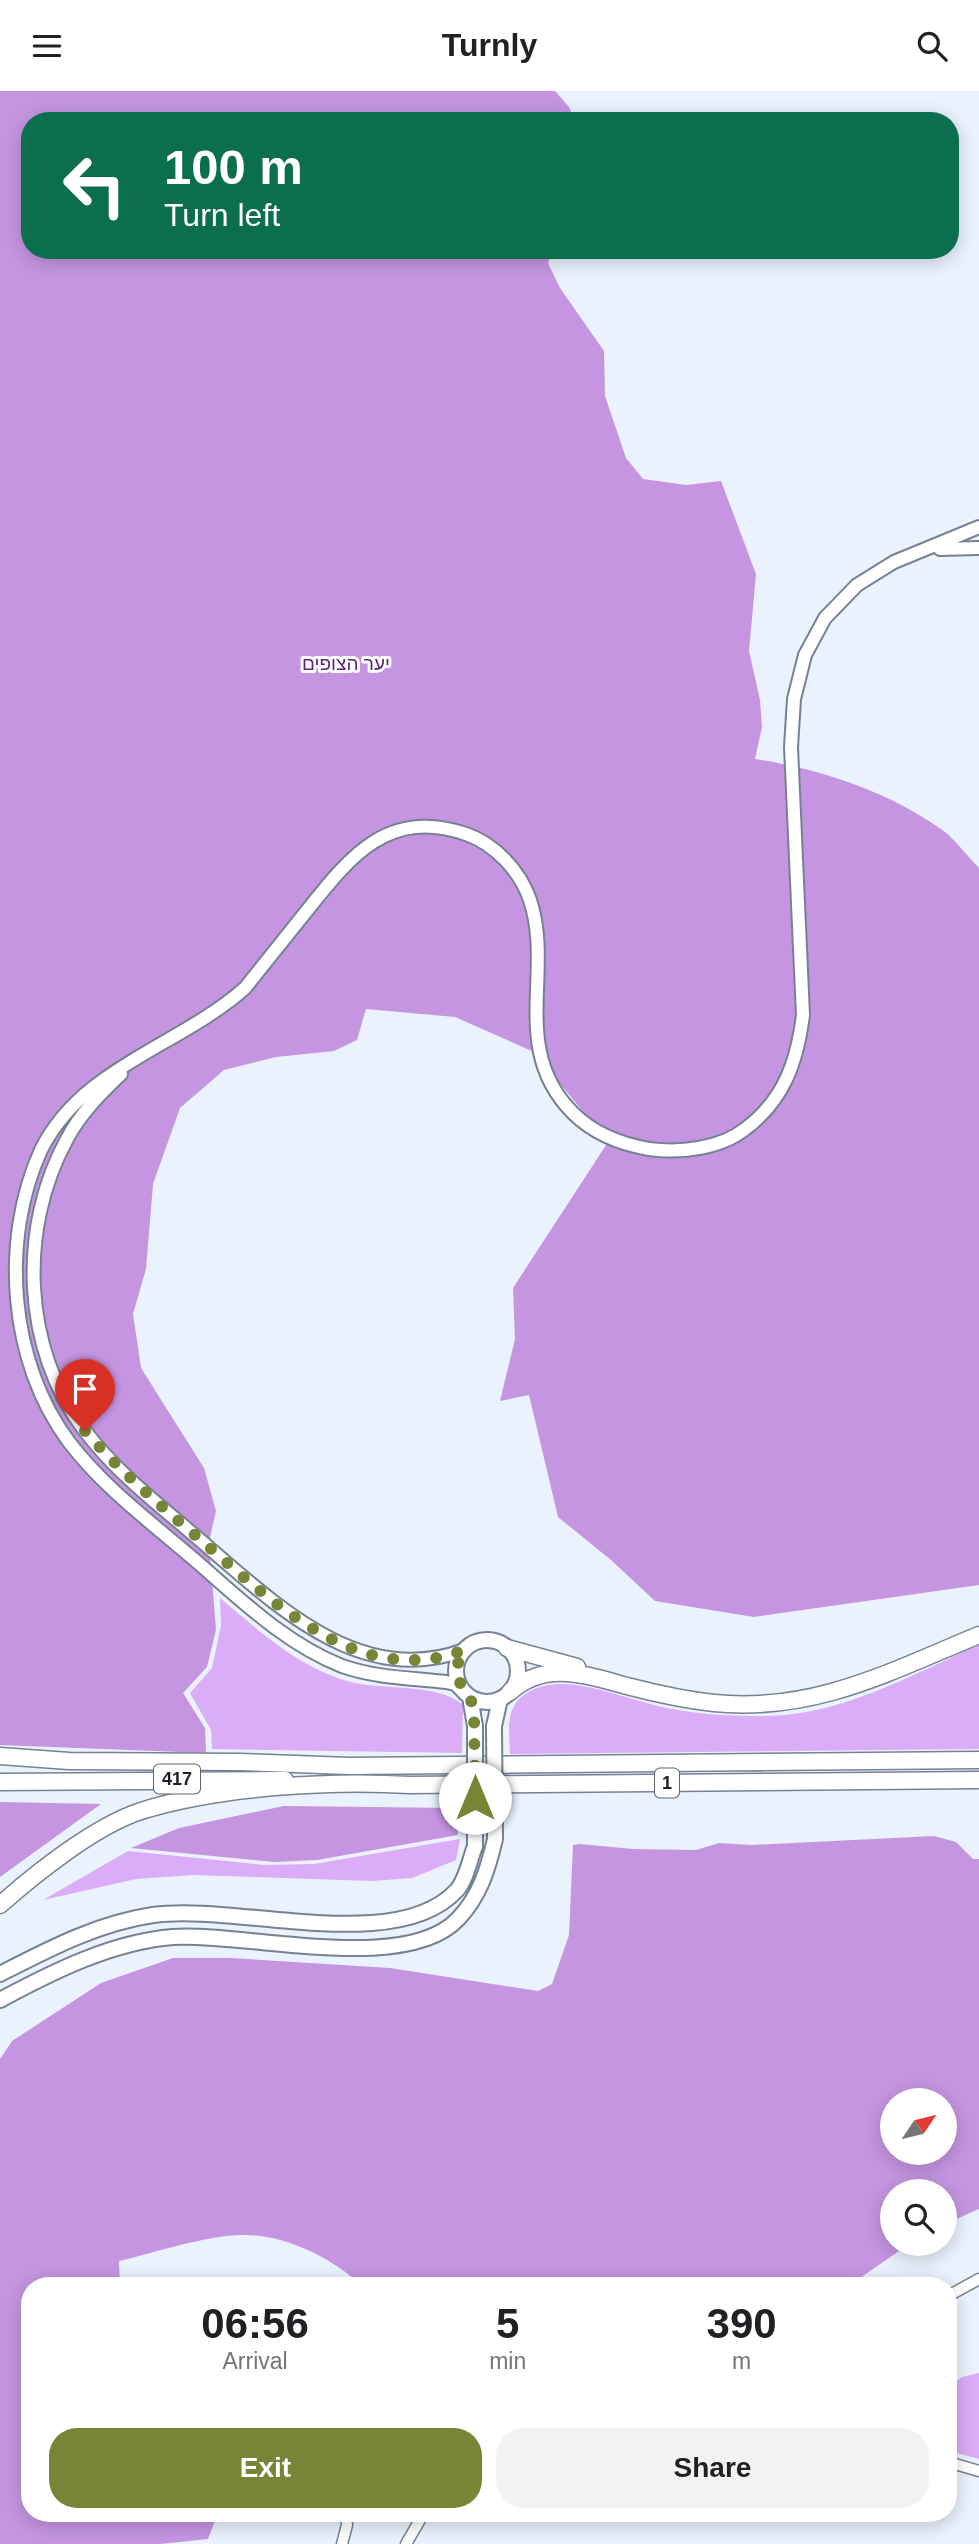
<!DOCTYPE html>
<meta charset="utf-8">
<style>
:root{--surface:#fff;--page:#f2f2f2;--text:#202124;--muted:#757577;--accent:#768636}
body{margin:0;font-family:Helvetica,"Noto Sans Hebrew",sans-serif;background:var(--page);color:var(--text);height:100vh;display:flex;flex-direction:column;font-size:26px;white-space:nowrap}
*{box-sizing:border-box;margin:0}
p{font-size:23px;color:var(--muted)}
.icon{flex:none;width:38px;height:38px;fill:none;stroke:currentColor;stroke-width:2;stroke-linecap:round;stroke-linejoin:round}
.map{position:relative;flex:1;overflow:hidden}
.sheet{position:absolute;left:21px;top:2186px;width:936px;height:245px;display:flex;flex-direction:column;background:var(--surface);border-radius:28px;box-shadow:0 4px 18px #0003}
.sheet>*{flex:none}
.banner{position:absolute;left:21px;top:21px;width:938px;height:147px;border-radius:28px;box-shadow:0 4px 18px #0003;background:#0b6e4f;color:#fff;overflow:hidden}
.needle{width:46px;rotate:55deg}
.buttons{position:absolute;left:880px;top:1997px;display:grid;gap:14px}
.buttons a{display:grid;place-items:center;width:77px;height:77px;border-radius:50%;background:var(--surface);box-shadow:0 4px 18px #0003;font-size:35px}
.pin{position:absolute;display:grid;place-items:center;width:60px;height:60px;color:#fff;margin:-72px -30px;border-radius:50% 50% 50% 0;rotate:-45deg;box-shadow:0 0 7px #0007}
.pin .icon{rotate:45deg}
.me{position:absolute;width:77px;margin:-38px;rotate:0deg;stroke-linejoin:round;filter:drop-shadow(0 0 5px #0008)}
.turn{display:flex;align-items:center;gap:24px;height:147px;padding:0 28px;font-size:32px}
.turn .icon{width:91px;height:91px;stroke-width:2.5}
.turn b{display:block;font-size:49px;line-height:60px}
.eta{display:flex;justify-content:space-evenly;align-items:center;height:119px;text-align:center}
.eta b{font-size:42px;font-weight:700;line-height:49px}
.action{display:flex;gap:14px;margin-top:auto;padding:14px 28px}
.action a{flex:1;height:80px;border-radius:28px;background:var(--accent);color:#fff;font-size:28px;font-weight:700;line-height:80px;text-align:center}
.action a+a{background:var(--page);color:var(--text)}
header{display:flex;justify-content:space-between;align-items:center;height:91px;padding:0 28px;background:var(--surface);font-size:32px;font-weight:700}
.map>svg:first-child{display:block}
.green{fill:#dbacf7}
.forest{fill:#c595e1;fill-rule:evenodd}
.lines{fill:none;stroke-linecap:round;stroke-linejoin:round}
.minor-casing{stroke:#768293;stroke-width:13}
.tertiary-casing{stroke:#768293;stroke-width:16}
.secondary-casing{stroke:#768293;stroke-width:18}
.primary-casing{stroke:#768293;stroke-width:19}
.trunk-casing{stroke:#768293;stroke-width:19}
.minor{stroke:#fff;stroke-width:10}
.tertiary{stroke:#fff;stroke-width:12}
.secondary{stroke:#fff;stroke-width:14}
.primary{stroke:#fff;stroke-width:16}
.trunk{stroke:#fff;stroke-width:16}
.secondary-bridge-casing{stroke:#768293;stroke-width:18;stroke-linecap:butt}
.secondary-bridge{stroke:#fff;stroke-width:14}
.route{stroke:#768636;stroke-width:12;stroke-dasharray:0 21.6}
.labels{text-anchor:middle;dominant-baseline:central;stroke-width:6;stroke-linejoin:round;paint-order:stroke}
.shield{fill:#fff;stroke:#5f6368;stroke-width:2}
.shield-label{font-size:18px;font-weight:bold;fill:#1b2027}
.park-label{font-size:19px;fill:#5d227b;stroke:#fff}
</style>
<header><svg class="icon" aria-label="menu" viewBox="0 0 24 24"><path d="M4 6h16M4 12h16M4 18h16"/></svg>Turnly<svg class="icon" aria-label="search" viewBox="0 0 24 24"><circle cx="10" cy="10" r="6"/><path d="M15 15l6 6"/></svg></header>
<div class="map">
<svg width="979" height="2453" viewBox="0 0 979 2453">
<rect width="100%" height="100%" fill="#eaf2fd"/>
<path class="green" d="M 220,1507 C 259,1540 297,1575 347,1590 C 380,1600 437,1591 463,1614 L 462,1662 L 212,1658 L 211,1639 L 190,1602 L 212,1577 L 221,1534 Z
M 979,1554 L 979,1658 L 510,1663 C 509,1633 504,1610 537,1597 C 572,1583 630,1610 667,1617 C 700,1624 734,1625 768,1625 C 842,1624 913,1583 979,1554 Z
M 460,1748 L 456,1769 L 412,1787 L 372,1790 L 193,1784 L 136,1788 L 43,1809 L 128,1760 L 265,1774 L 314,1773 Z
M 979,2282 L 979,2368 L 949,2360 L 948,2297 L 962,2286 Z"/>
<path class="forest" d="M 0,0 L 555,0 L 569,16 L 575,30 L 30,30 L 30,159 L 553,159 L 548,172 L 560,197 L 604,260 L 605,305 L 626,367 L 643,388 L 686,394 L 721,390 L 756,483 L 749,560 L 760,609 L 762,636 L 755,668 C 820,678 887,700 941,738 C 955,748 967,765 979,777 L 979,1494 L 754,1526 L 655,1510 L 611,1469 L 558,1426 L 529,1304 L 500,1310 L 515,1248 L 513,1197 L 608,1051 L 534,961 L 455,926 L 366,918 L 357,949 L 334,960 L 276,966 L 224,979 L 180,1017 L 153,1093 L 146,1178 L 133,1223 L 141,1277 L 204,1377 L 216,1420 L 209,1451 L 216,1539 L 207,1576 L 183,1602 L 205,1637 L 206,1662 L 0,1654 Z
M 0,1711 L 101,1713 L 0,1786 Z
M 284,1715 L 456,1717 L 458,1744 L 317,1769 L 274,1771 L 131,1757 L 179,1737 Z
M 934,1745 L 956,1751 L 973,1768 L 979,1768 L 979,2118 L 945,2133 L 945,2100 L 892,2100 L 892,2152 L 909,2153 L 850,2194 L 361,2194 C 332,2167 285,2144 245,2144 C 210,2143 154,2162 119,2170 L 120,2194 L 30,2194 L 30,2422 L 139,2422 L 144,2430 L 172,2422 L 218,2422 L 208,2448 L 161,2453 L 0,2453 L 0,1968 L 12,1950 L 101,1892 L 173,1867 L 231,1867 L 390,1877 L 538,1900 L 552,1893 L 569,1844 L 573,1754 L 580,1753 L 633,1758 L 696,1759 L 719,1752 L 751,1754 ZM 945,2009 L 945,2062 L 892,2062 L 892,2009 Z"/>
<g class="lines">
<defs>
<path id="minor" d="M 948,2205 L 979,2188
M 948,2371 L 979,2380
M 342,2453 L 347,2434 L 346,2422
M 406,2453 L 424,2422"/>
<path id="tertiary" d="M 940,458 L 979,457
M 121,983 C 101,1002 80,1023 67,1048 C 18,1137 22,1258 85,1340 C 119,1385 166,1419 208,1456 C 279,1517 363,1597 464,1559
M 465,1602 L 455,1593 L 446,1591 C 411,1587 376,1587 342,1575 C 286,1553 241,1509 196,1470 C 152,1432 105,1398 69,1351 C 9,1271 0,1149 41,1059 C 82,976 180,955 245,897 C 265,872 285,847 305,822 C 349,767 387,716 466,743 C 495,753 520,780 530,809 C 554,881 509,958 573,1022 C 594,1043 620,1053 649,1058 C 679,1062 720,1058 745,1038 C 784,1009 797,971 803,924 L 791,656 L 794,608 L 805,564 L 825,527 L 857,494 L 894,471 L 979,436"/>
<path id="secondary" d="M456 1580a31 31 0 1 1 62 0a31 31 0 1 1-62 0Z
M 470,1606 L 475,1635
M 494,1635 L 500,1608
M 0,1883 C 49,1858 98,1832 153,1824 C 236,1812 397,1865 457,1799 C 466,1789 470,1768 475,1755
M 0,1909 C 54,1880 112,1851 173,1846 C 245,1841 405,1884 458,1828 C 480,1805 488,1778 495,1748"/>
<path id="primary" d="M 0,1691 L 285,1689"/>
<path id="trunk" d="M 507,1557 L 577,1576
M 510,1601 C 546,1568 589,1585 631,1596 C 658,1603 686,1609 714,1612 C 814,1622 891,1580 979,1544
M 0,1665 L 69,1670 L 239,1671 L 349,1675 L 979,1669
M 0,1814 C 36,1782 95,1735 141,1720 C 217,1696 331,1689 410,1694 L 979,1689"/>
</defs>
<use href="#minor" class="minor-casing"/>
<use href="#tertiary" class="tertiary-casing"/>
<use href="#secondary" class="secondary-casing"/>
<use href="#primary" class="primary-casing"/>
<use href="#trunk" class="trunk-casing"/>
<use href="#minor" class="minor"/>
<use href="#tertiary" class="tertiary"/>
<use href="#secondary" class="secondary"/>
<use href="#primary" class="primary"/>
<use href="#trunk" class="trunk"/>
<defs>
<path id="secondary-bridge" d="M 475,1635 L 475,1755
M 494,1635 L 495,1748"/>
</defs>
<use href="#secondary-bridge" class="secondary-bridge-casing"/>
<use href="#secondary-bridge" class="secondary-bridge"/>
</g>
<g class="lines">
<path class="route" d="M 85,1340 C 121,1381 161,1415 202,1450 C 274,1512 361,1599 464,1559 L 459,1567 L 456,1586 L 470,1606 L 474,1620 L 475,1707"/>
</g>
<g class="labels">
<g class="shield">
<rect x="154" y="1673.5" width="46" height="29" rx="5"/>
<rect x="655" y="1677.5" width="24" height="29" rx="5"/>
</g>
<g class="shield-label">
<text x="177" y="1688">417</text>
<text x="667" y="1692">1</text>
</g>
<g class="park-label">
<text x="346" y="572">יער הצופים</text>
</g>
</g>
</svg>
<div class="buttons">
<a><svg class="needle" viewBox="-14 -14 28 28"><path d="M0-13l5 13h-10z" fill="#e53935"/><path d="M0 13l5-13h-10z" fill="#757577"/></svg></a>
<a><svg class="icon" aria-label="search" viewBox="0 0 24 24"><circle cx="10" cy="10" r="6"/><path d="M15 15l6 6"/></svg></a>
</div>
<div class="pin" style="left:85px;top:1340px;background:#d93025"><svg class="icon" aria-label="arrive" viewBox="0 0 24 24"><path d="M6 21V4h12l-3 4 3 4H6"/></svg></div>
<svg class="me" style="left:475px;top:1707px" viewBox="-20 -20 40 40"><circle r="19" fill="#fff"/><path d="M0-13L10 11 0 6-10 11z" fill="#768636"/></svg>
<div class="banner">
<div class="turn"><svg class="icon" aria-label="left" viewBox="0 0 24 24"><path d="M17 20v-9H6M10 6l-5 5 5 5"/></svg><div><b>100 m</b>Turn left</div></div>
</div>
<section class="sheet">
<div class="eta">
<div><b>06:56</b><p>Arrival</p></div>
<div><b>5</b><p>min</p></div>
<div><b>390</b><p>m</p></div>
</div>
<div class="action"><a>Exit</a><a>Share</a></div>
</section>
</div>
